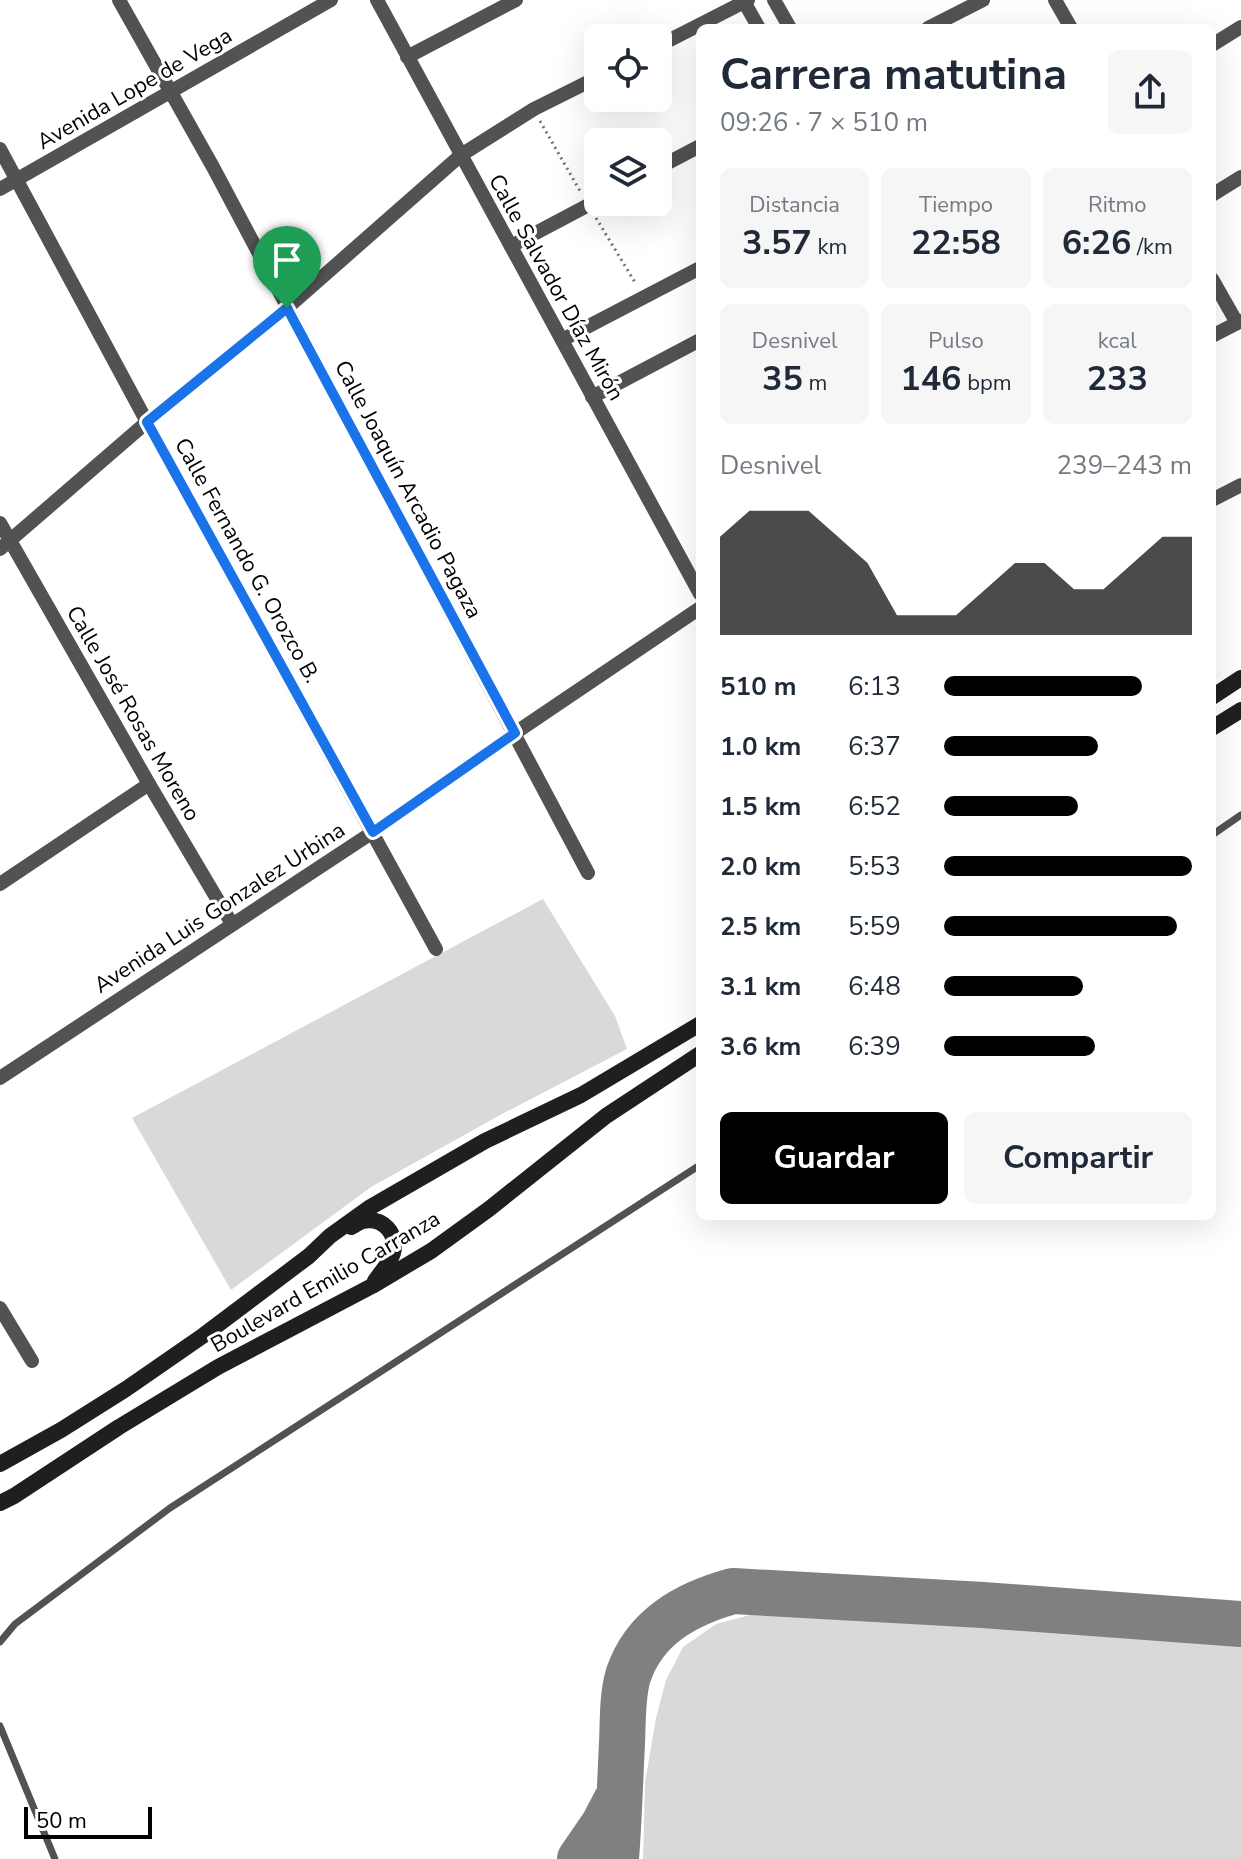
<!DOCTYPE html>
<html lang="es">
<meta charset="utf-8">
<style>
body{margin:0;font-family:"Nunito Sans",sans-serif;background:#f6f6f7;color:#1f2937;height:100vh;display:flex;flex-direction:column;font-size:30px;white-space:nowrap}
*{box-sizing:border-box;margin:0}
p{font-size:26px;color:#747a83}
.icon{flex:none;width:44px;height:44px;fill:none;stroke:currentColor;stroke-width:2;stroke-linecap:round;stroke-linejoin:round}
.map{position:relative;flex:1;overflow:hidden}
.panel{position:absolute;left:696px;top:24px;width:520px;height:1196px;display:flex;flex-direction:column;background:#fff;border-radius:12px;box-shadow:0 8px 32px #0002}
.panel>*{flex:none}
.controls{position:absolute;left:584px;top:24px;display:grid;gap:16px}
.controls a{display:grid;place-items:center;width:88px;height:88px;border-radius:12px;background:#fff;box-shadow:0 8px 32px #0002;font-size:40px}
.scale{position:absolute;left:24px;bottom:20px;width:128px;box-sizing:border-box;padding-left:8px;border:4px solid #000;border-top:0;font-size:22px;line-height:28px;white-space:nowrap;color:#000;-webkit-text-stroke:6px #fff;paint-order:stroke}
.pin{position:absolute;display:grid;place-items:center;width:68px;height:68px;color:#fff;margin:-82px -34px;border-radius:50% 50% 50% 0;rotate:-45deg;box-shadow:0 0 8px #0007}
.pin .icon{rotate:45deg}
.round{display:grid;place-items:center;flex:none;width:84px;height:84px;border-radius:12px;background:#f6f6f7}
.headline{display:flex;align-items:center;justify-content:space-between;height:136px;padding:0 24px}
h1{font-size:44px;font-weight:700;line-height:60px}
.stats{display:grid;grid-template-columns:repeat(3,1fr);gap:12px;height:136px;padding:8px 24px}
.stats div{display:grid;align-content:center;border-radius:12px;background:#f6f6f7;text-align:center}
.stats b{font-size:34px;font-weight:700}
.stats small{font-size:22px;font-weight:400}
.stats p{font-size:22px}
.chart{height:224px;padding:16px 24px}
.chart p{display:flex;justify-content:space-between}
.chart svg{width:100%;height:144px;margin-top:8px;fill:#000;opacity:.7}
.action{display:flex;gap:16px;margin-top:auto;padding:16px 24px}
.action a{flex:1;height:92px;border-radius:12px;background:#000;color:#fff;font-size:32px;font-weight:700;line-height:92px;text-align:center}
.action a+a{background:#f6f6f7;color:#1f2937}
ul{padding:0 24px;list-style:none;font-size:26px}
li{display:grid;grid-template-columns:128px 96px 1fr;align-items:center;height:60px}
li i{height:20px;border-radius:10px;background:#000}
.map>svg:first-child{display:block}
</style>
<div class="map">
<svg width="1241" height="1859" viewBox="0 0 1241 1859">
<rect width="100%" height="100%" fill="#fff"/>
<g fill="#d9d9d9">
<polygon points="543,899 615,1016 627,1049 502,1114 371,1187 231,1290 132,1118"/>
<polygon points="792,1612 867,1612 1241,1639 1241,1859 643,1859 645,1783 656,1718 666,1680 683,1647 716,1624 754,1614"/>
</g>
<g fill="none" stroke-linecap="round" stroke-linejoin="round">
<g stroke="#808080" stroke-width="46">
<polyline points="580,1859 604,1824 616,1801"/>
<path d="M 616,1859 C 619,1820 620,1782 622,1743 C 623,1722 622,1697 628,1676 C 644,1627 686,1604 733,1591 L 983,1605 L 1241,1624"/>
</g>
<g stroke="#747474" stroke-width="3" stroke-dasharray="2 4" stroke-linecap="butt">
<polyline points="540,121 580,191"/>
<polyline points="596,218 636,284"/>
</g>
<g stroke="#525252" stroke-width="7">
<polyline points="1212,835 1241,815"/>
<polyline points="0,1642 15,1624 170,1508 700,1165"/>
<polyline points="0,1726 55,1859"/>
</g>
<g stroke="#525252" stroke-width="14">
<polyline points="119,0 213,167 588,873"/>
<polyline points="377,0 700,594"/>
<polyline points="743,0 759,28"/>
<polyline points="774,0 790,28"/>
<polyline points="1055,0 1071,28"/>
<polyline points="928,28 983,0"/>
<polyline points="1212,45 1241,27"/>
<polyline points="658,46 748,0"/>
<polyline points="407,57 516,0"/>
<polyline points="0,149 147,422 436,949"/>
<polyline points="658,168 700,146"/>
<polyline points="0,189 331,0"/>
<polyline points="1212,195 1241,177"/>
<polyline points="511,246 598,200"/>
<polyline points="1212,279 1237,323"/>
<polyline points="1212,336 1241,321"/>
<polyline points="562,340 700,268"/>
<polyline points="592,397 700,340"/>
<polyline points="1212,500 1241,485"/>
<polyline points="0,523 149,784 232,924"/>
<polyline points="0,549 147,422 287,308 461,155 534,109 598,77"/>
<polyline points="0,884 149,784"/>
<polyline points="0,1078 373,832 515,733 700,608"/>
<polyline points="0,1308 32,1361"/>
</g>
<g stroke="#1f1f1f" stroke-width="16">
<polyline points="1212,697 1241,678"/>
<polyline points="1212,728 1241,710"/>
<path d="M 351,1227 C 355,1225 359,1222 363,1221 C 383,1217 398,1233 393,1253 C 390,1263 381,1272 375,1281"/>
<polyline points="0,1464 61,1430 126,1389 204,1335 309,1256 330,1236 369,1208 485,1141 581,1095 700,1024"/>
<polyline points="0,1503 14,1496 119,1427 218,1367 372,1286 431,1251 489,1209 606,1116 700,1054"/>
</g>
</g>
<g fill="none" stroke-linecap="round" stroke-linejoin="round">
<defs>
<polygon id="route" points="287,308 515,733 373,832 147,422"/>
</defs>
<use href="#route" stroke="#fff" stroke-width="16"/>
<use href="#route" stroke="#1a73e8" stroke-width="10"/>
</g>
<g text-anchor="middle" stroke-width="6" stroke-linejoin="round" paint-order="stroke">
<g font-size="22" fill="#000" stroke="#fff">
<text transform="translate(134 88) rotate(-30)" y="8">Avenida Lope de Vega</text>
<text transform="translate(557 287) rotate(61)" y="8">Calle Salvador Díaz Mirón</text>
<text transform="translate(409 489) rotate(62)" y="8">Calle Joaquín Arcadio Pagaza</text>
<text transform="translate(248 560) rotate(61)" y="8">Calle Fernando G. Orozco B.</text>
<text transform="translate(134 713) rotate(60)" y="8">Calle José Rosas Moreno</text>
<text transform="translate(219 907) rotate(-33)" y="8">Avenida Luis Gonzalez Urbina</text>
<text transform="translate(325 1281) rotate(-30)" y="8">Boulevard Emilio Carranza</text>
</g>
</g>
</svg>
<div class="controls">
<a><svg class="icon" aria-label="locate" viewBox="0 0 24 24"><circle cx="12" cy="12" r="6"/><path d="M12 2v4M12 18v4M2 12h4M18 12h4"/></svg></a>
<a><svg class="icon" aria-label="layers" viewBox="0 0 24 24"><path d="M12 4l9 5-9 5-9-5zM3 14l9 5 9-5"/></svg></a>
</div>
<div class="scale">50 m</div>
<div class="pin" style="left:287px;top:308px;background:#1e9e55"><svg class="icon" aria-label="arrive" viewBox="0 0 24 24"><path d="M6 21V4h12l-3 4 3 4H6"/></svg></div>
<section class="panel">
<div class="headline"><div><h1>Carrera matutina</h1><p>09:26 · 7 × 510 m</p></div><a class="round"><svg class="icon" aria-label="share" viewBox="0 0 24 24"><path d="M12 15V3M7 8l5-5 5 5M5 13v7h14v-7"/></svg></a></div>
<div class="stats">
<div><p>Distancia</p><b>3.57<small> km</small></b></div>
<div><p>Tiempo</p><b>22:58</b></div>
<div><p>Ritmo</p><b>6:26<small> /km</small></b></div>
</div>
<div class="stats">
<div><p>Desnivel</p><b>35<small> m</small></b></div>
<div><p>Pulso</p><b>146<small> bpm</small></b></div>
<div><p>kcal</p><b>233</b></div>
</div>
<div class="chart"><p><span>Desnivel</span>239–243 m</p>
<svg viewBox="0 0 160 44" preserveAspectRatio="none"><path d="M0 44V14L10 6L20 6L30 6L40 14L50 22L60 38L70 38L80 38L90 30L100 22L110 22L120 30L130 30L140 22L150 14L160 14V44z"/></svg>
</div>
<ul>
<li><b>510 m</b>6:13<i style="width:80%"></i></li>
<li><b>1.0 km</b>6:37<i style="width:62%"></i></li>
<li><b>1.5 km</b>6:52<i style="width:54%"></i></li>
<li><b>2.0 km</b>5:53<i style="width:100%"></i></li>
<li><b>2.5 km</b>5:59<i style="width:94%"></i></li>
<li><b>3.1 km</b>6:48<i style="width:56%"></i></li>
<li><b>3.6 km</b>6:39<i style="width:61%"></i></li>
</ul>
<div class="action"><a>Guardar</a><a>Compartir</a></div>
</section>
</div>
